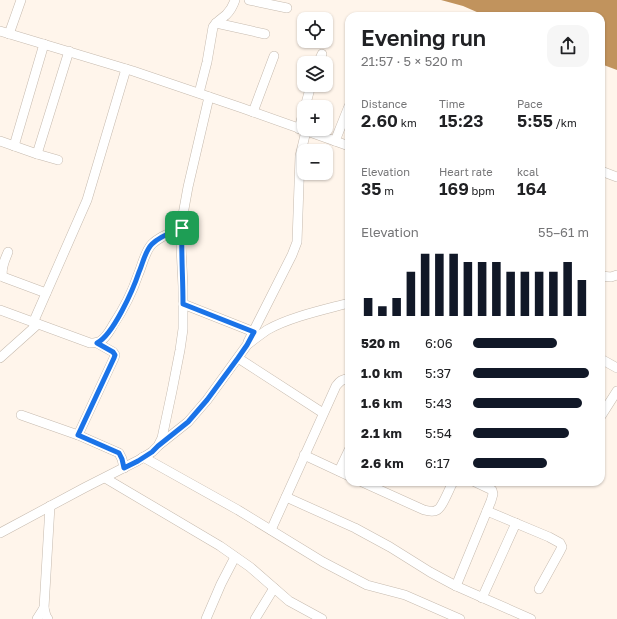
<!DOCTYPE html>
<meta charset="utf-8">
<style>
body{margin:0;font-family:"Golos Text",sans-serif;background:#f6f6f6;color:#202124;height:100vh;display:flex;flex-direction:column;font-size:15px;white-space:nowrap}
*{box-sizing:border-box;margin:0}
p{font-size:13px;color:#757577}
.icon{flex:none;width:22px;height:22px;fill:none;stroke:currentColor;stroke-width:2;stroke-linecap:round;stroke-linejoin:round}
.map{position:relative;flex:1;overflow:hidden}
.sheet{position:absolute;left:345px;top:12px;width:260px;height:474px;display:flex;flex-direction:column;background:#fff;border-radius:12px;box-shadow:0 1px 3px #0004}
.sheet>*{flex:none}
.tools{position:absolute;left:297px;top:12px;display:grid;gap:8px}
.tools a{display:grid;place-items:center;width:36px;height:36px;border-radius:8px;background:#fff;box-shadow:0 1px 3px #0004;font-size:20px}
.pin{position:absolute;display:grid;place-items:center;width:34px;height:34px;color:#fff;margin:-17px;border-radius:8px;box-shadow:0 2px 6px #0006}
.round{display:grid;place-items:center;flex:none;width:42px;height:42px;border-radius:12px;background:#f6f6f6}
.summary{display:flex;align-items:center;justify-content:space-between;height:68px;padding:0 16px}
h1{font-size:22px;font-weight:600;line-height:30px}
.stats{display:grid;grid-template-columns:repeat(3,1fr);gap:6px;height:68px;padding:4px 16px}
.stats div{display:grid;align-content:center}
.stats b{font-size:17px;font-weight:600}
.stats small{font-size:11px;font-weight:400}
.stats p{font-size:11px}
.chart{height:112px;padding:8px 16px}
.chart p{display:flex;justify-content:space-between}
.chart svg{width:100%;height:72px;margin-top:4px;stroke:#111827;stroke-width:6}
ul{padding:0 16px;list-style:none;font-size:13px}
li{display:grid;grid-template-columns:64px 48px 1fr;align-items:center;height:30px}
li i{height:10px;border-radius:5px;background:#111827}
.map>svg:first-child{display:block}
</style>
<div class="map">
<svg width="617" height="619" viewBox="0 0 617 619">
<rect width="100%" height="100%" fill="#fff5eb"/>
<polygon fill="#c1935d" points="441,0 617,0 617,70 601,64 601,16 486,16 463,6"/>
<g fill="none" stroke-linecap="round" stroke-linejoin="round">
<defs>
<g id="minor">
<polyline points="249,0 287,8"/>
<polyline points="216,23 265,34"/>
<polyline points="0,31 133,71 242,108 349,146"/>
<polyline points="9,34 21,0"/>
<polyline points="318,63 322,54"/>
<path d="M 199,93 L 207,62 L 213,27 C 216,22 221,19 226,15 C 230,11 233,6 235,0"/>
<polyline points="305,107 311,85"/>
<polyline points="253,112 274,56"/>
<polyline points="299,129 304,110"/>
<polyline points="0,141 37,154 58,160"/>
<polyline points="335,141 349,106"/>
<polyline points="14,146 44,44"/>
<polyline points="37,154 69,51"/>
<polyline points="601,171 617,177"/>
<path d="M 8,252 C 5,260 0,269 3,277 L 46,293"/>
<polyline points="601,276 611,277 617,275"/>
<polyline points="183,304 254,332"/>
<path d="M 0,310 L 90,343 C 94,343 98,343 102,340 C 107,336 110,330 113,325 C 123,310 132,293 138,275 C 142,266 145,251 152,244 C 160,236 172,232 182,228"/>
<polyline points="33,323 87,200 126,69"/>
<polyline points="248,342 292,255 297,242 300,156 306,131"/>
<polyline points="0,358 38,324"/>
<polyline points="238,358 323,413"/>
<polyline points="601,359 617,368"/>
<polyline points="21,415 78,435 119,453 122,459 124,468"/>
<polyline points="601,416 617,391"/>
<polyline points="78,435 114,358 115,355 113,352 97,343"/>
<path d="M 159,445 L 188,422 L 207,400 L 247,345 C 253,340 260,335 267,330 C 290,317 323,310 349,303"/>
<polyline points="304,455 349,476"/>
<polyline points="143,457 238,510 323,562 367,585 405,595 460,619"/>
<polyline points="339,471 349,450"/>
<polyline points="105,478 220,546 250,567 289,601 322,619"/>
<path d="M 362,482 L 424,510 C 428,511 434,512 437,510 C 442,508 450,487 453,482"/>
<polyline points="286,497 355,528 390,547 430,572 456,586 531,619"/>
<polyline points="487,511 549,537 560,543 562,547 560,551 539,589"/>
<path d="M 271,530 L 336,386 C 340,381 342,379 349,379"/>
<polyline points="0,533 84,488 137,461 152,452 158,446 162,438 172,391 180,350 183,329 183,286 181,247 182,220 188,187 209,97"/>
<polyline points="456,586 491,501 493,494 492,490 475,482"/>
<polyline points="482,598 516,523"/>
<polyline points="37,619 44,608"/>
<polyline points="48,619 46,616 44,608 50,506"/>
<polyline points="206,619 221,584 235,557"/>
<polyline points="255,619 274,588"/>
</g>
</defs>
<use href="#minor" stroke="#c6baae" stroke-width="10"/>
<use href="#minor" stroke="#fff" stroke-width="9"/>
</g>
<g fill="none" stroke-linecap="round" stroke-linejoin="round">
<defs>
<path id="route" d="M 182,228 C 181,253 183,278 183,304 L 254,332 L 247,345 L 238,358 L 207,400 L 188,422 L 158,446 L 152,452 L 138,461 L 124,468 L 122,459 L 119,453 L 78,435 L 114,358 L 115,355 L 113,352 L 97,343 C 113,335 133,290 139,272 C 143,263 145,251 152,244 C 160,236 172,232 182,228 Z"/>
</defs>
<use href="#route" stroke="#fff" stroke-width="8"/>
<use href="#route" stroke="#1a73e8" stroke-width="5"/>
</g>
</svg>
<div class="tools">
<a><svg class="icon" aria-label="locate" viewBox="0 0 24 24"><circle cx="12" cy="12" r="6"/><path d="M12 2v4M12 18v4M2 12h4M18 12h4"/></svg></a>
<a><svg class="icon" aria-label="layers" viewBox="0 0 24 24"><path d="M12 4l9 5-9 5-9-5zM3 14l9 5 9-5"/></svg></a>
<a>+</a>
<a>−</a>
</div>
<div class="pin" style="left:182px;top:228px;background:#1e9e55"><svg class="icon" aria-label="arrive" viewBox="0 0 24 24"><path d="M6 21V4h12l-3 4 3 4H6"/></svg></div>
<section class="sheet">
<div class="summary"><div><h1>Evening run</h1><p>21:57 · 5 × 520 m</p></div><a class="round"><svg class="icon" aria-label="share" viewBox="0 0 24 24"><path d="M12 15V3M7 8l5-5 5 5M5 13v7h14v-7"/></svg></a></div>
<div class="stats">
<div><p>Distance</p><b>2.60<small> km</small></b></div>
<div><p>Time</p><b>15:23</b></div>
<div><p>Pace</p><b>5:55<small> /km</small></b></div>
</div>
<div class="stats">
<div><p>Elevation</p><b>35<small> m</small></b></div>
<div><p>Heart rate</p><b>169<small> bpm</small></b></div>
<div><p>kcal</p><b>164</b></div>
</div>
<div class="chart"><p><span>Elevation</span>55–61 m</p>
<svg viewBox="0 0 160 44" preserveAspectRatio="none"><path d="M5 44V33M15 44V38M25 44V33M35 44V17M45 44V6M55 44V6M65 44V6M75 44V11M85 44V11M95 44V11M105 44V17M115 44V17M125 44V17M135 44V17M145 44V11M155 44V22"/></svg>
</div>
<ul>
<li><b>520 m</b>6:06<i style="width:72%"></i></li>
<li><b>1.0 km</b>5:37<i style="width:100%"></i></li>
<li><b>1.6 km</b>5:43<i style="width:94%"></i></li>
<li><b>2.1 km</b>5:54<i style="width:83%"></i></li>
<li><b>2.6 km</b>6:17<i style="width:64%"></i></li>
</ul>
</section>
</div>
